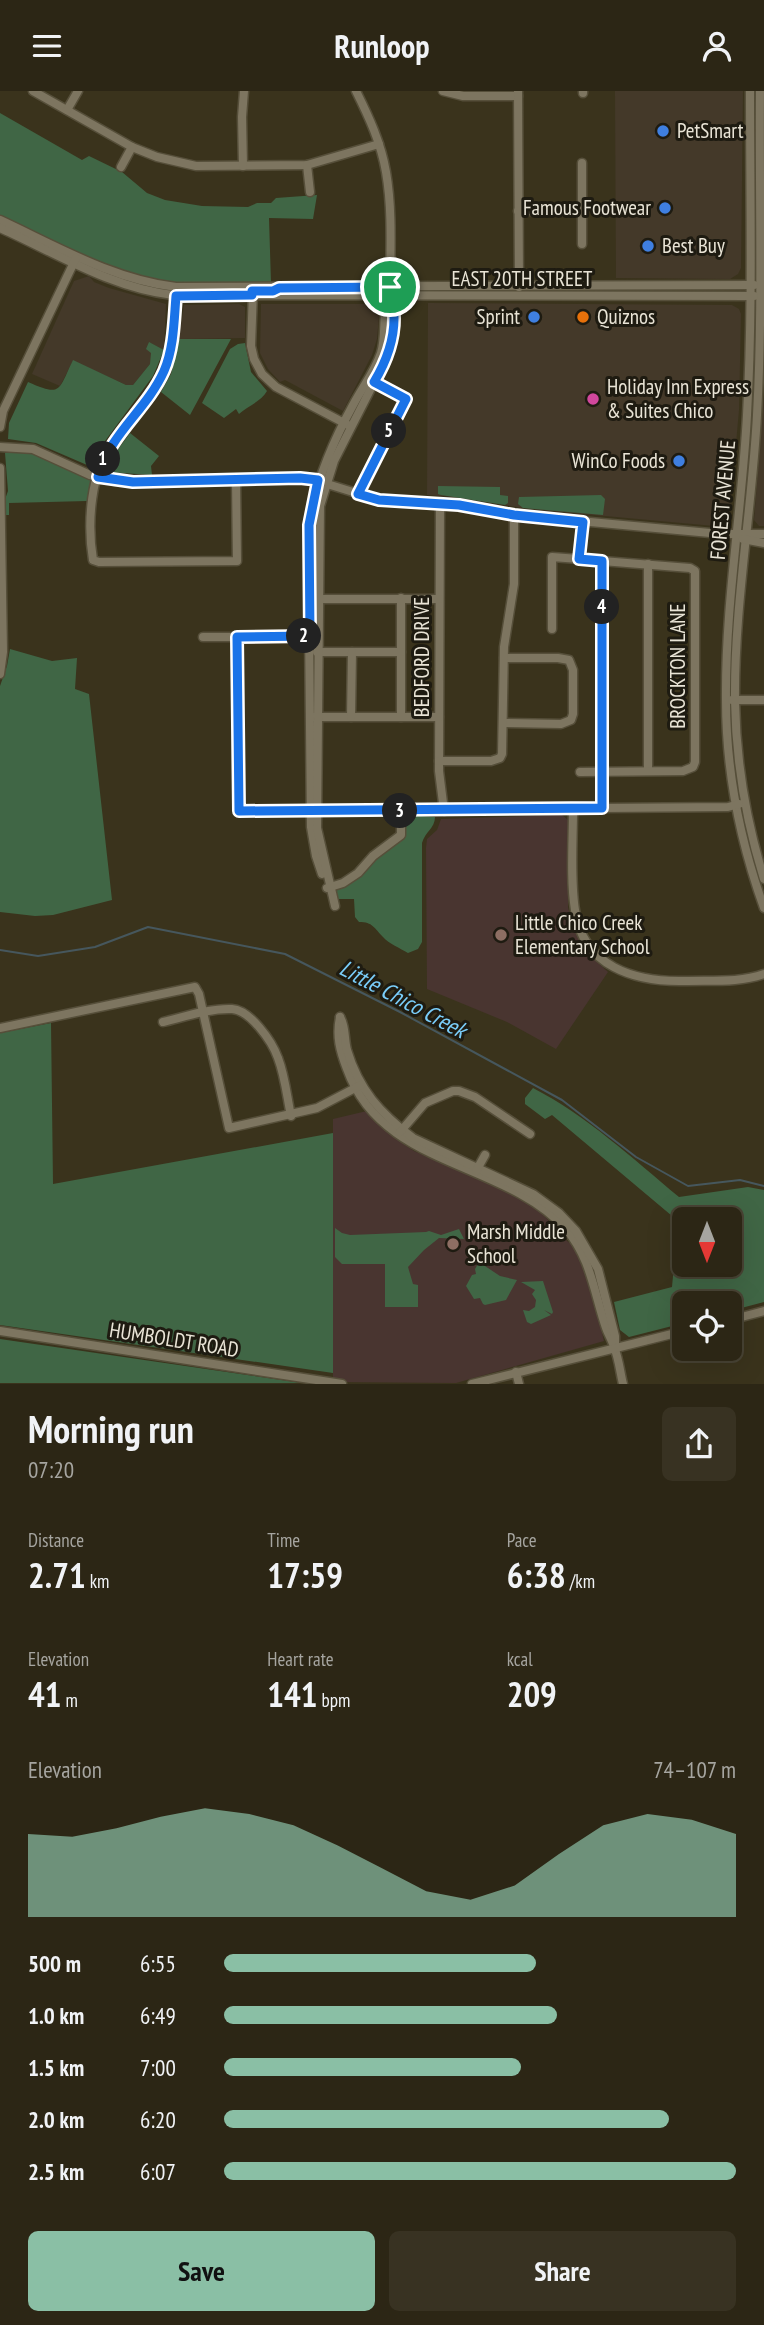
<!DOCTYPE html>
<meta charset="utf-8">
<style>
body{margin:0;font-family:"PT Sans Narrow",sans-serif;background:#383222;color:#f1f3f6;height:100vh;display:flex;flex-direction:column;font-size:26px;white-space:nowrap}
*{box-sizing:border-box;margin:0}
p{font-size:23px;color:#a6a5a0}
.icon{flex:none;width:38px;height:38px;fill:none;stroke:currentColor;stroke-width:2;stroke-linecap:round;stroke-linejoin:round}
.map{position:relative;height:1293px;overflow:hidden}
.side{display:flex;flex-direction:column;background:#2c2615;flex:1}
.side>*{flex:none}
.needle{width:46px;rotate:180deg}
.controls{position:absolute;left:672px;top:1116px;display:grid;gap:14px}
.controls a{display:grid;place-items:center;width:70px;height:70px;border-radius:10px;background:#2c2615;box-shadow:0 7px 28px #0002,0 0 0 2px #484334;font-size:35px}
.pin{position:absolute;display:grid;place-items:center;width:60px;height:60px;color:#fff;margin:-30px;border:4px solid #fff;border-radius:50%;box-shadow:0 2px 7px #0007}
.km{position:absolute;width:35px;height:35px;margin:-18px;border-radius:50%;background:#222;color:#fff;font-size:19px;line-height:35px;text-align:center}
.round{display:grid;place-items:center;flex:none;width:74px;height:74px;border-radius:10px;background:#383222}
.overview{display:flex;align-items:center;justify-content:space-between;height:119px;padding:0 28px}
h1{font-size:38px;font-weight:700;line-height:52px}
.figures{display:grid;grid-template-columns:repeat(3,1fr);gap:10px;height:119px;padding:7px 28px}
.figures div{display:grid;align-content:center}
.figures b{font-size:35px;font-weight:700}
.figures small{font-size:19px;font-weight:400}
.figures p{font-size:19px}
.chart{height:196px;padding:14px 28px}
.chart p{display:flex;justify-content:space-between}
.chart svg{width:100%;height:126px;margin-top:7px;fill:#8abfa5;opacity:.7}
.action{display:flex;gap:14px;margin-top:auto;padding:14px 28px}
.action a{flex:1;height:80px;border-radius:10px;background:#8abfa5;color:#111;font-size:28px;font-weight:700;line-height:80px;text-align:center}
.action a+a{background:#383222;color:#f1f3f6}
ul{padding:0 28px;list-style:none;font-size:23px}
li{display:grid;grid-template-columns:112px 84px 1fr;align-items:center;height:52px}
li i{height:18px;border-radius:9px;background:#8abfa5}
header{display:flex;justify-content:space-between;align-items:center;height:91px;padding:0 28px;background:#2c2615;font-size:32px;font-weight:700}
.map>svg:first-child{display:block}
</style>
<header><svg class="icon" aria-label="menu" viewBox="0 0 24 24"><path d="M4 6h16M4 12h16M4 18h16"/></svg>Runloop<svg class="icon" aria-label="person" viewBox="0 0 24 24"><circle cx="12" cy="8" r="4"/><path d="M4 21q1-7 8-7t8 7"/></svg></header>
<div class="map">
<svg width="764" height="1293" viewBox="0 0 764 1293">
<rect width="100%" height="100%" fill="#3a331c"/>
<g fill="#443929">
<polygon points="615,0 743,0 741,177 738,183 730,188 616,187"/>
<polygon points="89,185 94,191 109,197 166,213 164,259 150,252 152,269 150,273 133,294 126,294 73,270 60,295 32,283 74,190"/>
<polygon points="428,212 732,214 739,218 741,223 739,319 729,432 725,436 529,418 457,406 427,404"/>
<polygon points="239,213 245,216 245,247 179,248 184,214"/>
<polygon points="261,213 369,213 380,215 377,248 372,264 343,320 285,289 280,291 268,278 260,262"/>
<polygon points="764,305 764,435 759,435 754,429"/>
</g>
<g fill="#493530">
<polygon points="562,724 568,729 568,816 573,836 593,867 608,881 556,958 507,931 427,898 426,757 427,748 437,739 441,728"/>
<polygon points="371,1019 398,1044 402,1052 414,1060 444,1073 475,1082 529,1112 539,1119 567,1150 578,1157 591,1194 604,1250 456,1292 333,1291 333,1028"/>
</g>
<g fill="#406645" fill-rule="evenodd">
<path d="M 0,22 L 82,69 L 89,65 L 122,81 L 147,102 L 165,109 L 202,115 L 248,116 L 257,112 L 271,112 L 276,107 L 317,104 L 313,128 L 269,127 L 271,192 C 235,193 197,197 162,191 C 111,182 48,148 0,127 Z"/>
<polygon points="179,248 231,248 190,324 161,301 171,283"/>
<path d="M 149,251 L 164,259 L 153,285 L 105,350 L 99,360 L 94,377 L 36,352 L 8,348 L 9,332 L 28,291 C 62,306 58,300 73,269 L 126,294 L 133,294 L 150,273 L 151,262 L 146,258 Z"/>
<path d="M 245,252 L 251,281 L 267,300 C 261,311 247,315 239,323 L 236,318 L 224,327 L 202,312 L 230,258 L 238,253 Z"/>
<polygon points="130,342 159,365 151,375 152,384 107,381 116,361"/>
<polygon points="11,360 33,362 90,389 92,392 87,410 9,412 9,424 5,424 4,411 8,400 5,362"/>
<polygon points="438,395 500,396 500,404 508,405 508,412 505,414 441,404 438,403"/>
<polygon points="601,404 605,408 603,424 523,417 518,413 519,406"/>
<polygon points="10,558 52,570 77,567 75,598 89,603 112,809 53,824 35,825 0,821 0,595 7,575"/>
<path d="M 407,724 L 435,726 C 435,737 425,741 422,752 L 422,851 L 418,858 L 408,862 C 400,857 389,853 383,846 C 374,837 373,831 359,831 L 355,826 L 354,808 L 337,808 L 335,798 L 404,745 L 404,726 Z"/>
<polygon points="51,932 53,1093 333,1042 333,1282 0,1234 0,942"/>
<path d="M 533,997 C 587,1025 632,1067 679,1106 L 748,1096 L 764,1099 L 764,1211 L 730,1220 L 730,1213 L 684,1213 L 684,1232 L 629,1246 L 620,1239 L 614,1211 L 672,1196 L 678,1130 L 552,1024 L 545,1028 L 525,1013 L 525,1007 ZM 684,1129 L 730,1129 L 730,1174 L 684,1174 Z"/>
<polygon points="335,1137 342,1142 350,1144 426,1141 429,1140 441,1144 459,1138 464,1148 439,1147 424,1159 408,1176 413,1193 418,1194 418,1216 385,1216 385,1173 342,1173 335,1166"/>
<polygon points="479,1171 500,1185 517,1189 506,1209 485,1214 483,1213 480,1207 474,1208 466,1195 472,1184 476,1183 475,1178"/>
<polygon points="543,1190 553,1221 552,1223 544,1219 551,1224 531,1233 527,1231 523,1219 529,1220 535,1216 536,1209 532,1203 535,1199 521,1191"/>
<polygon points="0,1248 302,1292 0,1292"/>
</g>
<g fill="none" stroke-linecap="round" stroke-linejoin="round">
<polyline stroke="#46575d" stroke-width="2" points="0,859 38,865 95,856 148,836 285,863 400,921 562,1009 636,1066 688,1095 740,1089 764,1095"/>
<defs>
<g id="minor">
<polyline points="33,0 132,56 157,66 196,75 307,74 379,53"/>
<polyline points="443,0 463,5 518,5"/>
<polyline points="518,0 519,196"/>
<polyline points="583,0 583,2"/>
<path d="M 750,0 C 750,108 753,216 747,324 C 742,419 725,514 726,609 C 726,680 740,750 764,817"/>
<path d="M 760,0 C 759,108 763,216 757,324 C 752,419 734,515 735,610 C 736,671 746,730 764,788"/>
<polyline points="67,19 78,0"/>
<polyline points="307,74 310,101"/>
<polyline points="243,75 242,26 244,0"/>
<polyline points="121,76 132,56"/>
<polyline points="518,120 582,120"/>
<path d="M 0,129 C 56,155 114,189 176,196 L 754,194"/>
<path d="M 0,137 C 56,162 111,197 173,204 L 754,205"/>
<polyline points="582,153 582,72"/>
<path d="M 176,199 C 174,225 175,255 164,279 C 153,305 130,327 114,349 C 90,381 87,432 93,469 L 99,471 L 237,470 L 236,389"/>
<polyline points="253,200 251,255 254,268 262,283 276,296 348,334"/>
<polyline points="0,336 3,320 76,167"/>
<polyline points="0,356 33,358 90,384 115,390 311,388 379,409 459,414 514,424 721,443 764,443"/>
<polyline points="0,377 3,561 0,583"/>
<polyline points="358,403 406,308 370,289"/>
<polyline points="440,413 439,680 444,720"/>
<polyline points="583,431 579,468 602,470 602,717"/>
<polyline points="743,448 764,452"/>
<polyline points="401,507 401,626"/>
<polyline points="312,508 439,508"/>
<polyline points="552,538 552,466 579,468"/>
<polyline points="318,545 237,546 239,720 728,716 739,713"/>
<polyline points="203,546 237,546"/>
<polyline points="317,561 401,561"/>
<polyline points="732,609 764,609"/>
<polyline points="313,626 439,626"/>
<polyline points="351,626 352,561"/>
<polyline points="503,632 561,633 571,629 573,623 573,579 569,569 558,567 504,567"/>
<polyline points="439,670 491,670 500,667 502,663 504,556 514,493 514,424"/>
<polyline points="648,679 648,473"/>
<polyline points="580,681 683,680 693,676 695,671 695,480 690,477 602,470"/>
<path d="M 573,718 C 573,750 570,788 575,819 C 583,876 635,891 684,890 C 711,889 739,892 764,883"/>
<path d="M 322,783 L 316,765 L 311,736 L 308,434 C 316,391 332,352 353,314 C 362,297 375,280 381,262 C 387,243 381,221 390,204"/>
<polyline points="327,797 343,792 358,782 373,765 401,744 401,720"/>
<path d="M 335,815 L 317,737 L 320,415 L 334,370 L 388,264 C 392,246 398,221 390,204 C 390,164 393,121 386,81 C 381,52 369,26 356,0"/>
<path d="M 340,926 C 336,945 340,960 347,978 C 382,1077 504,1069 566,1138 C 591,1167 594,1202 606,1237 C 608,1243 612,1249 614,1256 C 619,1268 620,1281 623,1293"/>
<path d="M 340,926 C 346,936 344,948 347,959 C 359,999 380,1022 413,1047 L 533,1103 L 559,1122 L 576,1140 L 598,1178 L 615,1245 L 615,1255"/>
<path d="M 163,931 C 184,926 210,917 232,918 C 250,919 272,950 278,967 C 285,985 287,1006 291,1025"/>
<polyline points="0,937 195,896 199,903 229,1037 317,1017 361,994"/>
<polyline points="400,1041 425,1012 453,1000 459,1000 475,1006 530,1043"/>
<polyline points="476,1080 485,1064"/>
<polyline points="730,1229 764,1220"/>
<polyline points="0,1240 342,1293"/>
<polyline points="516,1281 519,1293"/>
<polyline points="472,1293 684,1240"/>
</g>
</defs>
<use href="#minor" stroke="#564f3a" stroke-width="11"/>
<use href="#minor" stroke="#7d7560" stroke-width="8"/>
</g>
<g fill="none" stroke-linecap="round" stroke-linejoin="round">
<defs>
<path id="route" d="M 390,196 C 390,202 392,207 393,213 C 397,240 388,268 374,291 L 406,308 L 358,403 L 379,409 L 459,414 L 514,424 L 583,431 L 579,468 L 602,470 L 602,717 L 239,720 L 237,546 L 310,545 L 309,434 L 318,389 L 300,387 L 133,391 L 98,386 C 110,342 146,320 164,280 C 174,257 174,229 176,205 L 252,204 L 252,200 L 273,200 L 279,197 Z"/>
</defs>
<use href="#route" stroke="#fff" stroke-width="14"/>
<use href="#route" stroke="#1a73e8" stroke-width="9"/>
</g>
<g fill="#3f7fe0" stroke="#1e1b11" stroke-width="2.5">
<circle cx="663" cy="40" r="7"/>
<circle cx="665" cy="117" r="7"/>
<circle cx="648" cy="155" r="7"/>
<circle cx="534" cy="226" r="7"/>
<circle cx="679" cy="370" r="7"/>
</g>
<circle fill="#e8710a" stroke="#1e1b11" stroke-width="2.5" cx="583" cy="226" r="7"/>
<circle fill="#d1479c" stroke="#1e1b11" stroke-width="2.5" cx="593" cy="308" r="7"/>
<g fill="#8d6e63" stroke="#1e1b11" stroke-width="2.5">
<circle cx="501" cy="844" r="7"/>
<circle cx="453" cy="1153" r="7"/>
</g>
<g text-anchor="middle" stroke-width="6" stroke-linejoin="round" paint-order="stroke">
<g font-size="21" fill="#e9e4d6" stroke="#1e1b11" text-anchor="start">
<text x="677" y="47">PetSmart</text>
<text x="651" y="124" text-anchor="end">Famous Footwear</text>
<text x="662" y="162">Best Buy</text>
<text x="520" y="233" text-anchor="end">Sprint</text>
<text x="597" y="233">Quiznos</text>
<text x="607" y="303">Holiday Inn Express<tspan x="607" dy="24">&amp; Suites Chico</tspan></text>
<text x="665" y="377" text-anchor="end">WinCo Foods</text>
<text x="515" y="839">Little Chico Creek<tspan x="515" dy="24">Elementary School</tspan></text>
<text x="467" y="1148">Marsh Middle<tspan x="467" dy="24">School</tspan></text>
</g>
<g font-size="21" fill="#e9e4d6" stroke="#1e1b11">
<text x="522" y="195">EAST 20TH STREET</text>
<text transform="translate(723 409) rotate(-85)" y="7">FOREST AVENUE</text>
<text transform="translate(422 566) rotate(-90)" y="7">BEDFORD DRIVE</text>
<text transform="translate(678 575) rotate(-90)" y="7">BROCKTON LANE</text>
<text transform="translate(174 1249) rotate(9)" y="7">HUMBOLDT ROAD</text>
</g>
<g font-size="23" font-style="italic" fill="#7acdf9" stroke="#1e1b11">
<text transform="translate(403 908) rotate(28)" y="8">Little Chico Creek</text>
</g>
</g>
</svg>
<div class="controls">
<a><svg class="needle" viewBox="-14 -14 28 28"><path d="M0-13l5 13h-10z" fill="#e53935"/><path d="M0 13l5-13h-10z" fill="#a6a5a0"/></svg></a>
<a><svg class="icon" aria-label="locate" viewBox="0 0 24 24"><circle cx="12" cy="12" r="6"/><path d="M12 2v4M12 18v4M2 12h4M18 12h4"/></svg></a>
</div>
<div class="pin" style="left:390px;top:196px;background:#1e9e55"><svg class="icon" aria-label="arrive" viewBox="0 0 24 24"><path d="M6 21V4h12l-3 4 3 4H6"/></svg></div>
<b class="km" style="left:103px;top:368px">1</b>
<b class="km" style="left:304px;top:545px">2</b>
<b class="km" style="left:400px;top:720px">3</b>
<b class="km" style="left:602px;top:516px">4</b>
<b class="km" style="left:389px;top:340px">5</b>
</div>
<section class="side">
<div class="overview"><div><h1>Morning run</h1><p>07:20</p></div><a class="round"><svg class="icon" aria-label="share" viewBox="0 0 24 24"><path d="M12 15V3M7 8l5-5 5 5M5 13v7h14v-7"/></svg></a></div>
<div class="figures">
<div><p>Distance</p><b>2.71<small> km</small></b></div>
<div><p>Time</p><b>17:59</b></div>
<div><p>Pace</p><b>6:38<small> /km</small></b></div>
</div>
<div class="figures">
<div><p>Elevation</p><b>41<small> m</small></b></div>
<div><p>Heart rate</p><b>141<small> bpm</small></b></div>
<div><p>kcal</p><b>209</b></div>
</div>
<div class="chart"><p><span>Elevation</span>74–107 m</p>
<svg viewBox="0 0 160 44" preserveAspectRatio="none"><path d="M0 44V15L10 16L20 13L30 9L40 6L50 8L60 12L70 19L80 27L90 35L100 38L110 33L120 22L130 12L140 8L150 10L160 15V44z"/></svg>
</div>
<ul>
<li><b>500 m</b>6:55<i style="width:61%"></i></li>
<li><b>1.0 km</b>6:49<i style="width:65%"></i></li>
<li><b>1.5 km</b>7:00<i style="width:58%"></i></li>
<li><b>2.0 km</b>6:20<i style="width:87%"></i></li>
<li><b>2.5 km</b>6:07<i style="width:100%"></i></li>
</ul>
<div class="action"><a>Save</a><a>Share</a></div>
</section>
